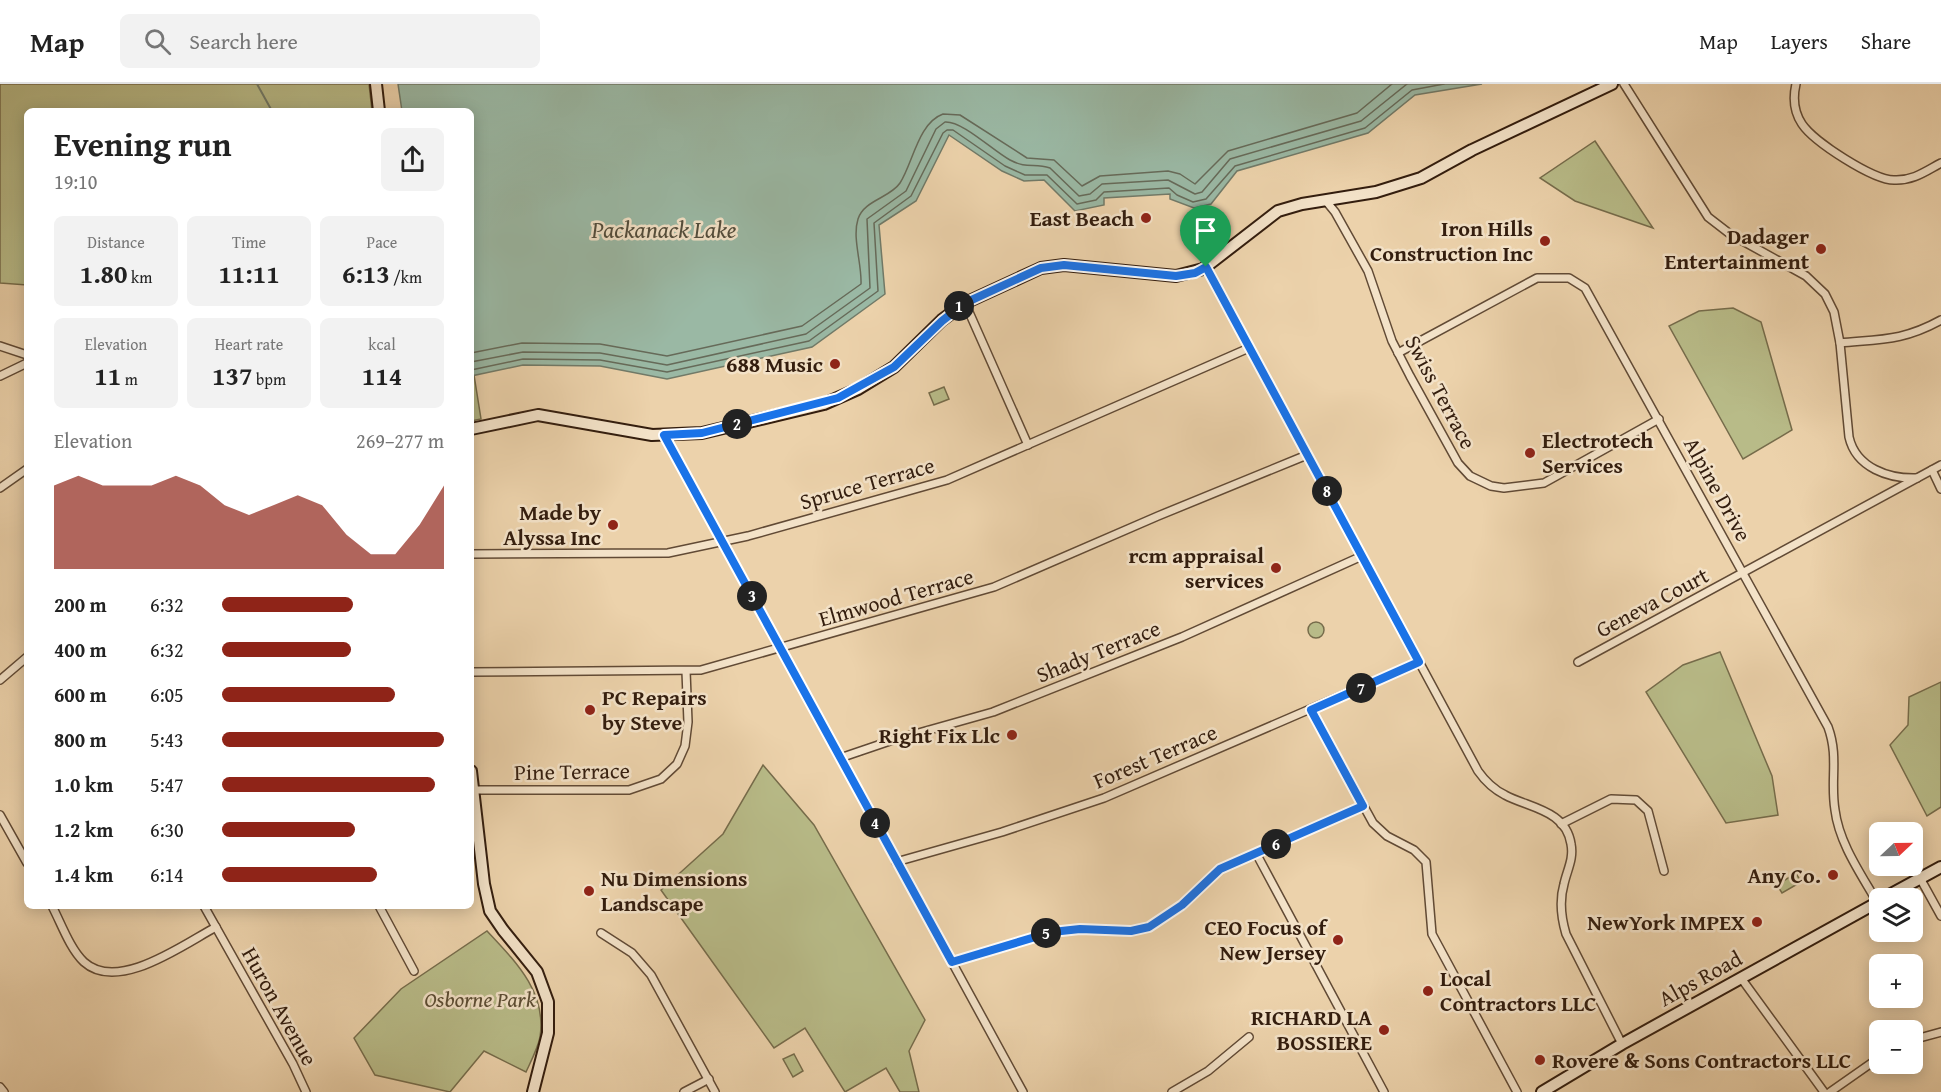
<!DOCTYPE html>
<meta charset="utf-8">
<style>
body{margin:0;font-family:"Gentium Book Plus",serif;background:#f2f2f2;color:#222;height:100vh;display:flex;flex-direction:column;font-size:22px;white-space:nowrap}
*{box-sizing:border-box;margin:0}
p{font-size:20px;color:#767676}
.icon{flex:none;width:33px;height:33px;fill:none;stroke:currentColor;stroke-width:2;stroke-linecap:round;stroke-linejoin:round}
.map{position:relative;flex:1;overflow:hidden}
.sheet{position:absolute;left:24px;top:24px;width:450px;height:801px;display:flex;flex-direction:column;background:#fff;border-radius:9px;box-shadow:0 3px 15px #0003}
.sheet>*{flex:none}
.needle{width:39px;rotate:68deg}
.fabs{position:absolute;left:1869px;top:738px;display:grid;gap:12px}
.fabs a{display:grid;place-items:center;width:54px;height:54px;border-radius:9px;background:#fff;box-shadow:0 3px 15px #0003;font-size:30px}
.pin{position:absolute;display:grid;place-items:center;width:51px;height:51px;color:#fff;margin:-62px -26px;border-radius:50% 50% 50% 0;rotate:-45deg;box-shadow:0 0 6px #0007}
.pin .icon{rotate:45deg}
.km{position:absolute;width:30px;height:30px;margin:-15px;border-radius:50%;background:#222;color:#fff;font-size:16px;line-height:30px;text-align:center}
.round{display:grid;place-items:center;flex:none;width:63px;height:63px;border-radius:9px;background:#f2f2f2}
.headline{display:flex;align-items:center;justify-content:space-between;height:102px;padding:0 30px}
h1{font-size:33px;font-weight:800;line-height:45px}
.figures{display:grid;grid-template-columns:repeat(3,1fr);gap:9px;height:102px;padding:6px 30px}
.figures div{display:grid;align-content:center;border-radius:9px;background:#f2f2f2;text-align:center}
.figures b{font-size:26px;font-weight:800}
.figures small{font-size:16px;font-weight:400}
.figures p{font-size:16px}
.chart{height:168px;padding:12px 30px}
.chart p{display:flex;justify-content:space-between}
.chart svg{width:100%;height:108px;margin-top:6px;fill:#8f2418;opacity:.7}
ul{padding:0 30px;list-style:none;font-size:20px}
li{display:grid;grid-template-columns:96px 72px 1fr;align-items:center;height:45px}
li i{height:15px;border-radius:8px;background:#8f2418}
header{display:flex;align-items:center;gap:36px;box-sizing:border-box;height:84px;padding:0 30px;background:#fff;border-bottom:2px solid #e0e0e0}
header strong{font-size:28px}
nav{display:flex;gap:33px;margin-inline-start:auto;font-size:21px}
.search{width:420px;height:54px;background:#f2f2f2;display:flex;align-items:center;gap:15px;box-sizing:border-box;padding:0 21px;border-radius:9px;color:#767676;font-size:22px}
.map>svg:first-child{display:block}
</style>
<header>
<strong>Map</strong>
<div class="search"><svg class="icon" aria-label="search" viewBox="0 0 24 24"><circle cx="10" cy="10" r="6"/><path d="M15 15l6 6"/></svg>Search here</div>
<nav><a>Map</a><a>Layers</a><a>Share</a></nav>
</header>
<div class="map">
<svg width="1941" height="1008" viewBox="0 0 1941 1008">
<rect width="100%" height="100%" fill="#ecd2ab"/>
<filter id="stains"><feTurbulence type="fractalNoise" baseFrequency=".00333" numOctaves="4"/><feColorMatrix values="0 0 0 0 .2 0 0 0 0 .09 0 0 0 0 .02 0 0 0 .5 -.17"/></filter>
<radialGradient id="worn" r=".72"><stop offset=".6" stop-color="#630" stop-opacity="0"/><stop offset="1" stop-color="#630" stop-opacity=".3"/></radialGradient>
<g fill="#b8bb88" stroke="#766c4b" stroke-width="1.5">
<polygon points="0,0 369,0 372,27 27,27 27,201 0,199"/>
<polygon points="1595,57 1653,144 1575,117 1540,94"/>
<polygon points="1207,125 1212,140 1193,146 1188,131"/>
<polygon points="1733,224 1761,238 1792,346 1743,375 1669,242 1699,227"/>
<polygon points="474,291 481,335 471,337 471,292"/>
<polygon points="944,303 949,315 934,321 929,309"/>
<circle cx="1316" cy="546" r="8"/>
<polygon points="1720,568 1772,692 1778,731 1726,739 1646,608 1683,581"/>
<polygon points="1941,598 1941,723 1927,732 1890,661 1908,641 1909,613"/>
<polygon points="763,681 814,741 925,936 909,967 919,1008 900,1008 886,984 845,1008 805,944 774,964 661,806 723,750"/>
<polygon points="1796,789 1801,798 1782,809 1777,801"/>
<path d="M 487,847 C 515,877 547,908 540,953 C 538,964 531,977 526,988 L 484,967 L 450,1008 L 375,991 L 354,954 L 401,905 Z"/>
<polygon points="794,970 803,987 793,993 783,975"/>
</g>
<polygon fill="#9ab8a4" stroke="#717a68" stroke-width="1.5" points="398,0 1482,0 1415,11 1368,49 1237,87 1211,120 1194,124 1170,115 1170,110 1104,114 1104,121 1075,127 1044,96 1024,97 1002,87 949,51 916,117 879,141 885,210 812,263 667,295 600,282 523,281 471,292 471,27 402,27"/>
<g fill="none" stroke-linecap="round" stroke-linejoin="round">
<g stroke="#666a59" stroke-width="1.5">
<path d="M 471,269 L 522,259 L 600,260 L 667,272 L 802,242 L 861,200 C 862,180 852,154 858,135 C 864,116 890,114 900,99 C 913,79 918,39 943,30 L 960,31 L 1027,74 L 1054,76 L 1082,102 L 1100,92 L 1168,87 L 1180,90 L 1195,100 L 1228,67 L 1357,29 L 1392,0"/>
<path d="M 471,278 L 523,268 L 600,269 L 667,281 L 806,250 L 870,204 L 867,135 L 906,107 L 936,45 L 945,38 C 963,37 993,67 1010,76 C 1027,85 1034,79 1050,84 L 1079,112 L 1090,110 L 1102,100 L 1168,96 L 1195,110 L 1202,108 L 1230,75 L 1361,37 L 1407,0"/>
<polyline points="471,286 523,275 600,276 667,288 809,257 878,207 874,139 911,112 943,49 947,46 953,46 1005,82 1025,91 1047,91 1077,120 1096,116 1104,108 1169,104 1177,111 1193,118 1206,115 1235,82 1365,44 1412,6 1444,0"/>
</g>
<polyline stroke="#717a68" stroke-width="2" points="257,0 272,27"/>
<defs>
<g id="street">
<path d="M 1624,0 L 1708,133 L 1730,150 L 1806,192 L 1825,210 L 1834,228 L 1840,259 L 1849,353 C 1856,384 1889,395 1917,394"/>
<path d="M 1796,0 C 1793,13 1794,28 1802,40 C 1814,58 1873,96 1894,96 C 1913,97 1926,87 1941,79"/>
<polyline points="1326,117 1335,128 1368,187 1392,257 1410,292 1458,379 1470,392 1491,402 1504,404 1544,399 1659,335"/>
<path d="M 1206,183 L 1478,687 C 1485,697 1493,705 1505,711 C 1529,724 1566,726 1571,760 C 1574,775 1567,786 1564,800 C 1559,817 1561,833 1566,850 L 1622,960"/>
<polyline points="965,219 1028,361"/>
<path d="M 1840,259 C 1881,255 1903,257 1941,236"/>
<polyline points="0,262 27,271"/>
<path d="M 1398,269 L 1537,194 L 1569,194 L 1585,204 L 1828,643 C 1839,673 1830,696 1835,726 C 1839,759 1861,790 1877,818"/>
<polyline points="0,292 27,279"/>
<polyline points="664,351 1023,1008"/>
<polyline points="1932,386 1941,405"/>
<polyline points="0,404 27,385"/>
<polyline points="471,470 668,469 748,452 947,396 1249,264"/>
<polyline points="1578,578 1941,381"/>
<polyline points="471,588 701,586 994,503 1158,432 1307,371"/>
<polyline points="0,596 27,573"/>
<polyline points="1311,626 1373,739 1387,752 1414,766 1426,778 1432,850 1517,1008"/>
<polyline points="840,674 890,657 993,628 1182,553 1362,472"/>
<polyline points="473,706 629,706 661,695 677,680 685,662 688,638 686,587"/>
<polyline points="0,731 27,779"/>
<polyline points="1561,740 1611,715 1636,716 1648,727 1664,787"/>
<polyline points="1256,769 1384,1008"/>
<polyline points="896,778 1002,748 1104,714 1419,578"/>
<polyline points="1920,794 1941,832"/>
<path d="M 52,822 C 61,839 70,865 84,878 C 118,909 184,860 216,843"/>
<polyline points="204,822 293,980 306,1008"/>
<polyline points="379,822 414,887"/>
<polyline points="601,849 632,869 651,891 715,1008"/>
<polyline points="952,878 1052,848 1080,845 1131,847 1149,843 1183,821 1220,785 1363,722"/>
<polyline points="1741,894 1824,1008"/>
<polyline points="1912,956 1941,948"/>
<polyline points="0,1003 4,1008"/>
<polyline points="684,1008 709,995"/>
<polyline points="1172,1008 1208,987 1249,953"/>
<polyline points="1830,1008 1880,973"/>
</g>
<g id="secondary">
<polyline points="376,0 379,27"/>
<polyline points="471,345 538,331 652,351 702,349 824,320 858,305 894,283 942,236 965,219 1041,184 1064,181 1176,192 1203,185 1278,127 1302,120 1376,108 1421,94 1472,66 1612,0"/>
<polyline points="471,687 484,800 490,827 503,846 537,888 548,918 548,949 533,1008"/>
<polyline points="1884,814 1941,783"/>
<polyline points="1542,1008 1622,960 1880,817"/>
</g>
</defs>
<use href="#street" stroke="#614a35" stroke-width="10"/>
<use href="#secondary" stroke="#331d0e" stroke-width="14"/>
<use href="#street" stroke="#f3e2c8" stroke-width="7"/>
<use href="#secondary" stroke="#f3e2c8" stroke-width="10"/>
</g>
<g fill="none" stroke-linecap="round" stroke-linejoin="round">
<defs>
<polygon id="route" points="1064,181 1176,192 1195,189 1206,183 1419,578 1311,626 1363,722 1220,785 1182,821 1149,843 1131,847 1080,845 1052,848 952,878 664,351 702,349 838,314 894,283 942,237 965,219 1041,184"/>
</defs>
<use href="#route" stroke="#fff" stroke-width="12"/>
<use href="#route" stroke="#1a73e8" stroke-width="8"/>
</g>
<g fill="#8f2418" stroke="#f3e2c8" stroke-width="2">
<circle cx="1146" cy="134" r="6"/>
<circle cx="1545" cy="157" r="6"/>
<circle cx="1821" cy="165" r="6"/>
<circle cx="835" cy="280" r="6"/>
<circle cx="1530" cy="369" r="6"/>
<circle cx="613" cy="441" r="6"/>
<circle cx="1276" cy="484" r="6"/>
<circle cx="590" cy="626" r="6"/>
<circle cx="1012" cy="651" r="6"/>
<circle cx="1833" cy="791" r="6"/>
<circle cx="589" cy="807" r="6"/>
<circle cx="1757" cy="838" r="6"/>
<circle cx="1338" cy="856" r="6"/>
<circle cx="1428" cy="907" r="6"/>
<circle cx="1384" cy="946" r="6"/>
<circle cx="1540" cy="976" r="6"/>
</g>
<g text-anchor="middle" stroke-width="5" stroke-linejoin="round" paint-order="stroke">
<g font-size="22" font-weight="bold" fill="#331d0e" stroke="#f3e2c8" text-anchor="end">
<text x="1134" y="142">East Beach</text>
<text x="1533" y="152">Iron Hills<tspan x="1533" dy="25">Construction Inc</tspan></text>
<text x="1809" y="160">Dadager<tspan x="1809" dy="25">Entertainment</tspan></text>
<text x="823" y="288">688 Music</text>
<text x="1542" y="364" text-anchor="start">Electrotech<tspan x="1542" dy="25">Services</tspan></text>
<text x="601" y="436">Made by<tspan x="601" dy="25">Alyssa Inc</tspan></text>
<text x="1264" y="479">rcm appraisal<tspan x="1264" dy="25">services</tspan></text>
<text x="602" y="621" text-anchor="start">PC Repairs<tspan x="602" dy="25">by Steve</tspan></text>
<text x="1000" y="659">Right Fix Llc</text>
<text x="1821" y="799">Any Co.</text>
<text x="601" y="802" text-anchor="start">Nu Dimensions<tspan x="601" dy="25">Landscape</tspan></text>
<text x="1745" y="846">NewYork IMPEX</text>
<text x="1326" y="851">CEO Focus of<tspan x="1326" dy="25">New Jersey</tspan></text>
<text x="1440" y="902" text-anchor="start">Local<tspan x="1440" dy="25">Contractors LLC</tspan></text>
<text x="1372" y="941">RICHARD LA<tspan x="1372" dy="25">BOSSIERE</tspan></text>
<text x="1552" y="984" text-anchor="start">Rovere &amp; Sons Contractors LLC</text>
</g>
<g font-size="22" fill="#331d0e" stroke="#f3e2c8">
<text transform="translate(1441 308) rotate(62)" y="8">Swiss Terrace</text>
<text transform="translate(867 399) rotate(-16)" y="8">Spruce Terrace</text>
<text transform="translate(1718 405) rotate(61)" y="8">Alpine Drive</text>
<text transform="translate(896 513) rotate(-16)" y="8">Elmwood Terrace</text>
<text transform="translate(1652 518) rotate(-28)" y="8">Geneva Court</text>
<text transform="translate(1098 567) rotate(-22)" y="8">Shady Terrace</text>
<text transform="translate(1155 672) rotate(-23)" y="8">Forest Terrace</text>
<text transform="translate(572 687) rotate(-1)" y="8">Pine Terrace</text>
<text transform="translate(1700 894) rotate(-29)" y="8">Alps Road</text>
<text transform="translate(280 922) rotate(61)" y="8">Huron Avenue</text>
</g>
<g font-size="22" font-style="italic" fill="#5b4c33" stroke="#f3e2c8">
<text x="480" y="923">Osborne Park</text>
</g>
<g font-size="24" font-style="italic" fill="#524c3b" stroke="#f3e2c8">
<text x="664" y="154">Packanack Lake</text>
</g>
</g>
<rect width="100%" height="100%" filter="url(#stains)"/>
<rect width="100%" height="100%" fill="url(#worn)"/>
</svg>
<div class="fabs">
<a><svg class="needle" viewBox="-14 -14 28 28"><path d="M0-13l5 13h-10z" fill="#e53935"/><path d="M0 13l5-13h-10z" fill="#767676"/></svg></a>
<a><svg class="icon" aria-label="layers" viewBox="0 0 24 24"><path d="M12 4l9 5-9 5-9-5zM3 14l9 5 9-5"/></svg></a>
<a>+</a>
<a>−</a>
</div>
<div class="pin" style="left:1206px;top:183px;background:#1e9e55"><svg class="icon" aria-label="arrive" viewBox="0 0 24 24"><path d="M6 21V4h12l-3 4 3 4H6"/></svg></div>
<b class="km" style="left:959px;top:222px">1</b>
<b class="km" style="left:737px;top:340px">2</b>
<b class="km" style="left:752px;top:512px">3</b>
<b class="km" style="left:875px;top:739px">4</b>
<b class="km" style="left:1046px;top:849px">5</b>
<b class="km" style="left:1276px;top:760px">6</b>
<b class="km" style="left:1361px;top:604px">7</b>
<b class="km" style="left:1327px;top:407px">8</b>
<section class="sheet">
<div class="headline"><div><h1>Evening run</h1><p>19:10</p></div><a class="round"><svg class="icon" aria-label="share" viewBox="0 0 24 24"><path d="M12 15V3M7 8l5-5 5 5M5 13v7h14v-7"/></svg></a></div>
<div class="figures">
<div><p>Distance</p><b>1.80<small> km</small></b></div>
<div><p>Time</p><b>11:11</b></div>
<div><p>Pace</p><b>6:13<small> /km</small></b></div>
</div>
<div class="figures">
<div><p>Elevation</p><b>11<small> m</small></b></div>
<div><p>Heart rate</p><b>137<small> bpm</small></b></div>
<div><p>kcal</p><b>114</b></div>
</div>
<div class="chart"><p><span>Elevation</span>269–277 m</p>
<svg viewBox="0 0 160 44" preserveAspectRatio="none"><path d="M0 44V10L10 6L20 10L30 10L40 10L50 6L60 10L70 18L80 22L90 18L100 14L110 18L120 30L130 38L140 38L150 26L160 10V44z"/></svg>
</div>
<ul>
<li><b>200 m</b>6:32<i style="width:59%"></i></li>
<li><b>400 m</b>6:32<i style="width:58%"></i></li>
<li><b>600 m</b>6:05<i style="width:78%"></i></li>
<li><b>800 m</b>5:43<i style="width:100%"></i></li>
<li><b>1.0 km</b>5:47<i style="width:96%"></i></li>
<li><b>1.2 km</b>6:30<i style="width:60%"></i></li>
<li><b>1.4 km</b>6:14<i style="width:70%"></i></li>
</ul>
</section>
</div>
